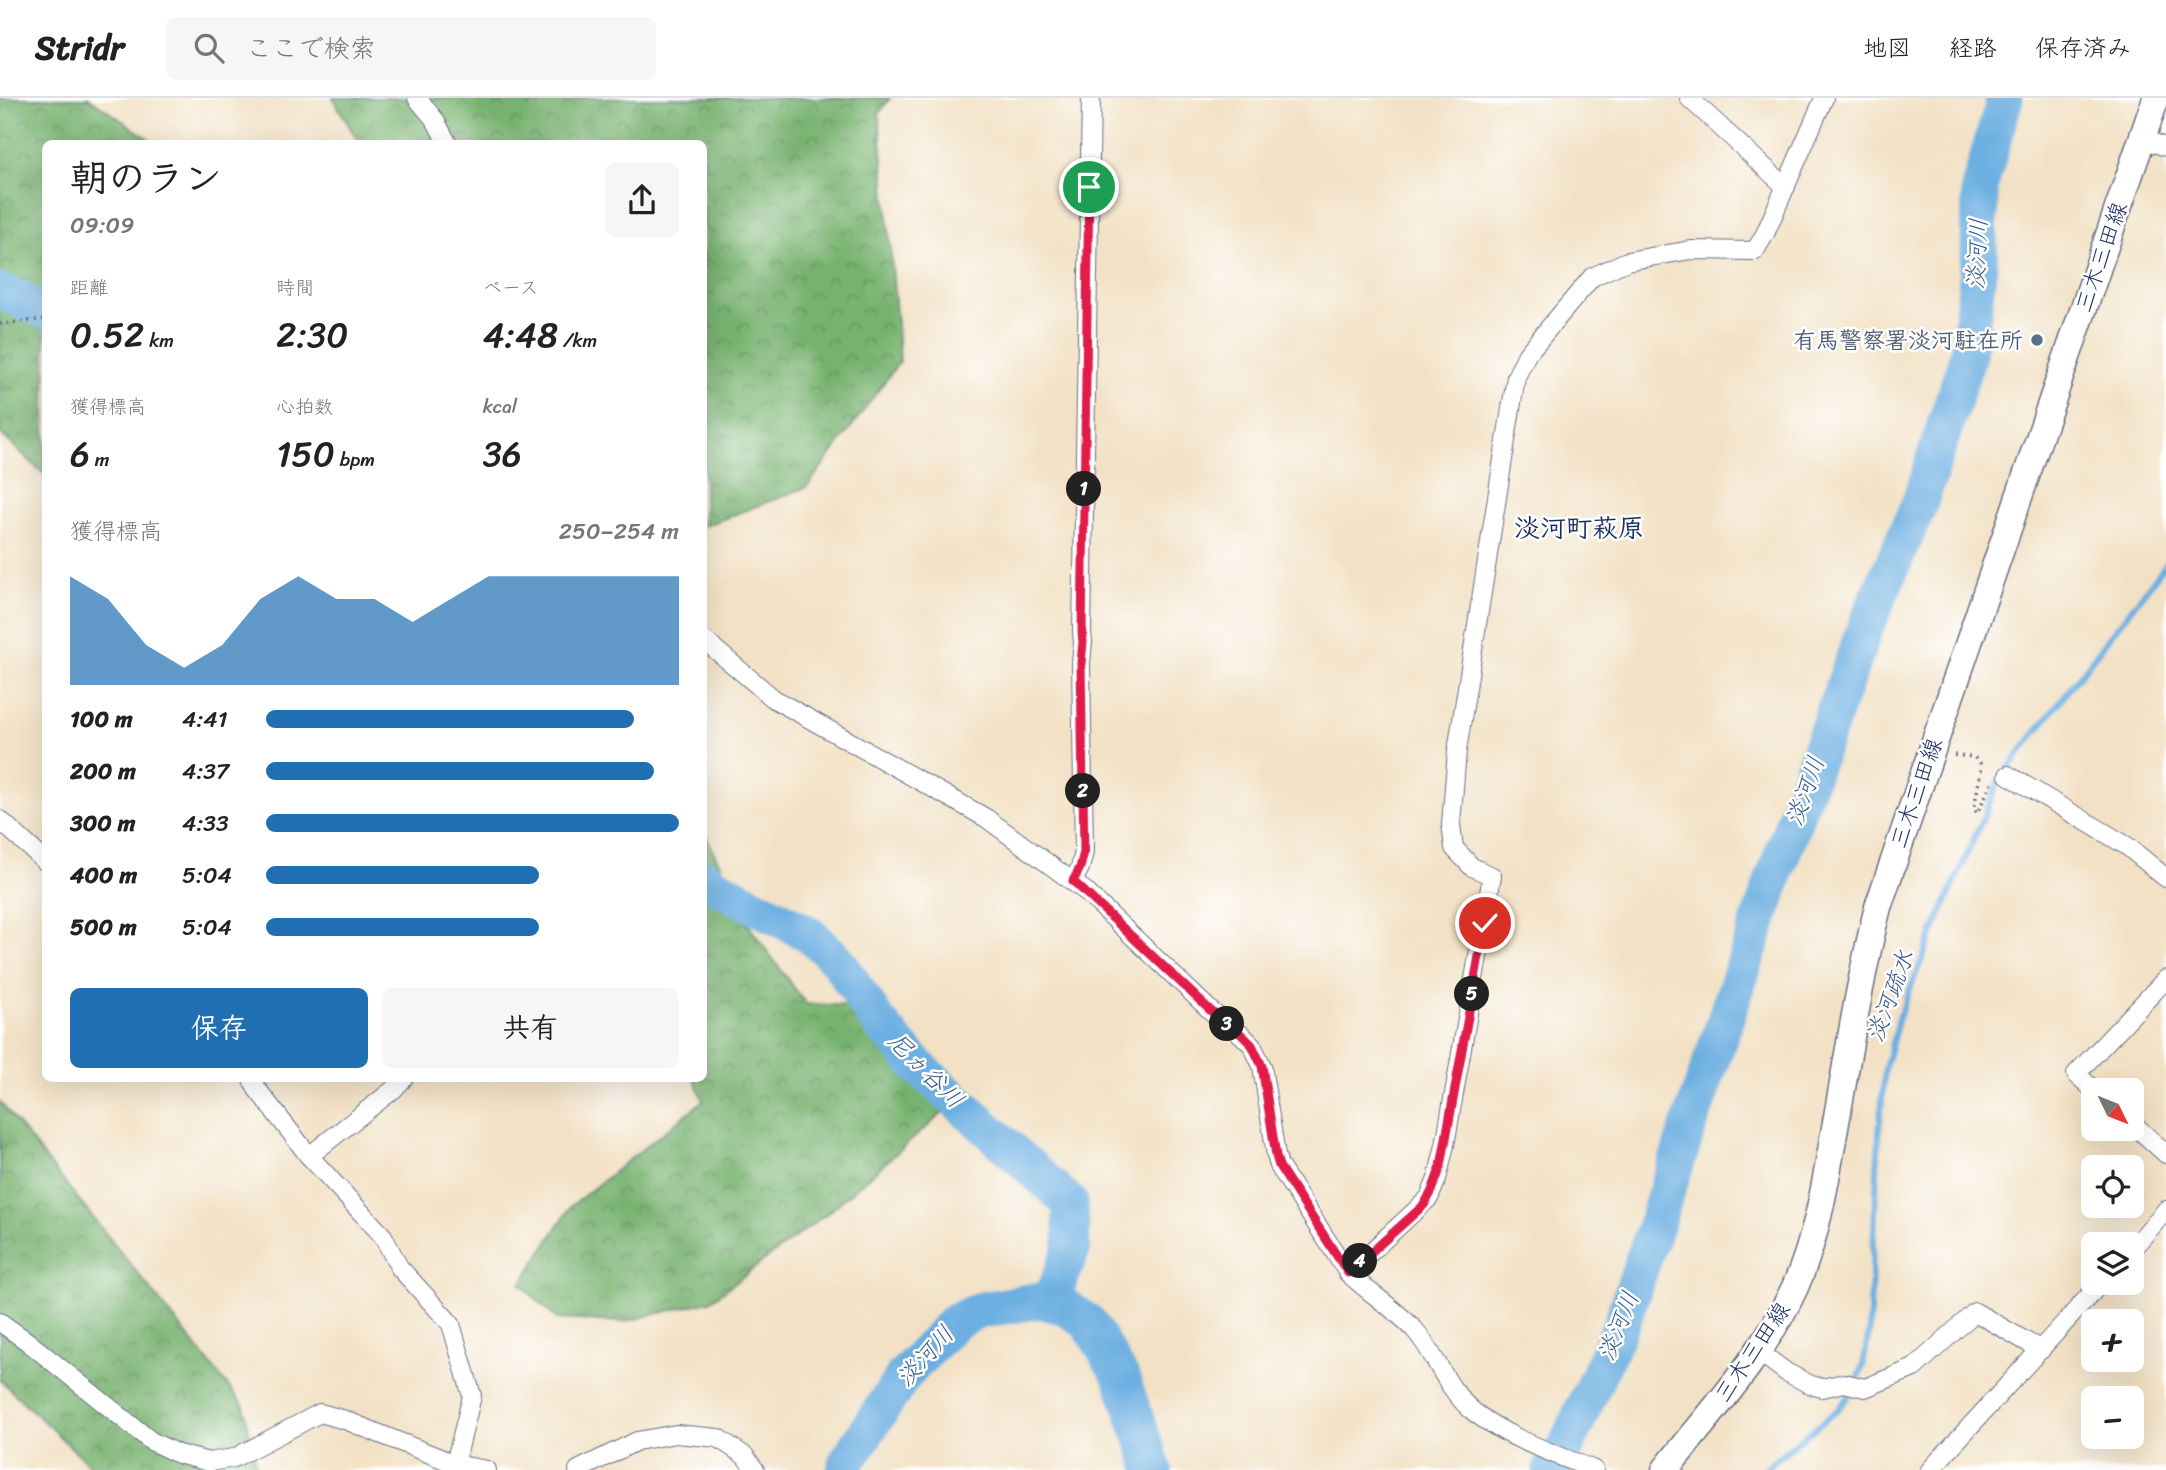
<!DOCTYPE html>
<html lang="ja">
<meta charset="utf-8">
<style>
body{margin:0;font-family:Sriracha,"Klee One",sans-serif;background:#f6f6f6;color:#222;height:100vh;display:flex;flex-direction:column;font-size:26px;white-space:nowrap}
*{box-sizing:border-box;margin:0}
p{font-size:23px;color:#767676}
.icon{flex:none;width:38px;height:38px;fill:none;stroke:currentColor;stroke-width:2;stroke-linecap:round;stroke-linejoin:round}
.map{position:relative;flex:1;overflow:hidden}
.panel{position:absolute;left:42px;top:42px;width:665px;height:942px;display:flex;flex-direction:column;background:#fff;border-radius:10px;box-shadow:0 7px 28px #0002}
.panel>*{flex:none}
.needle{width:46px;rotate:133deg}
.tools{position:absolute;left:2081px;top:980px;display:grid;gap:14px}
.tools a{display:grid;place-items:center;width:63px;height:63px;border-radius:10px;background:#fff;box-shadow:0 7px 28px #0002;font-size:35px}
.pin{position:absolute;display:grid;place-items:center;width:60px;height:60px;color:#fff;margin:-30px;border:4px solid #fff;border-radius:50%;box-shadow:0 2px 7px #0007}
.km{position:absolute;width:35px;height:35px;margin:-18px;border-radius:50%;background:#222;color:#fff;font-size:19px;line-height:35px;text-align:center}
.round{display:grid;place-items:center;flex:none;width:74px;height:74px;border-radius:10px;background:#f6f6f6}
.headline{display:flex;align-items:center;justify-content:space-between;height:119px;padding:0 28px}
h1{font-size:38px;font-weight:600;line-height:52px}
.metrics{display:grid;grid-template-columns:repeat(3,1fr);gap:10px;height:119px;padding:7px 28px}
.metrics div{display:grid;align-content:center}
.metrics b{font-size:35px;font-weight:600}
.metrics small{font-size:19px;font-weight:400}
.metrics p{font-size:19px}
.chart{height:196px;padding:14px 28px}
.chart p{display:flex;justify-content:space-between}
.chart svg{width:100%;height:126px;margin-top:7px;fill:#1f6fb2;opacity:.7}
.cta{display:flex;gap:14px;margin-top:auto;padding:14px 28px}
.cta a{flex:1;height:80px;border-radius:10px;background:#1f6fb2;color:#fff;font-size:28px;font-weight:600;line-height:80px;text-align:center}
.cta a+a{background:#f6f6f6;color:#222}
ul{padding:0 28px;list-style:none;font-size:23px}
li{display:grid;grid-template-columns:112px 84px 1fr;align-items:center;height:52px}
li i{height:18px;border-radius:9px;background:#1f6fb2}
header{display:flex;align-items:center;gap:42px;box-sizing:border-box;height:98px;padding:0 35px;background:#fff;border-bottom:2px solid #e0e0e0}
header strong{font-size:33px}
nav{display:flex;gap:38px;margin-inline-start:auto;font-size:24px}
.search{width:490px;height:63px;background:#f6f6f6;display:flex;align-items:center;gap:18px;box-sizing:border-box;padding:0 24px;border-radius:10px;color:#767676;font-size:26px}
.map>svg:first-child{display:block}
</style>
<header>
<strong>Stridr</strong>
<div class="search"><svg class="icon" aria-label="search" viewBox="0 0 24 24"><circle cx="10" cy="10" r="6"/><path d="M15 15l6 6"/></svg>ここで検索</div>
<nav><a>地図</a><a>経路</a><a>保存済み</a></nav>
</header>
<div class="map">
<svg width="2166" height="1372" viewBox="0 0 2166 1372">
<defs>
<pattern id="forest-crowns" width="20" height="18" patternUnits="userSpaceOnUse" patternTransform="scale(1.75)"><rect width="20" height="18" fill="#78b270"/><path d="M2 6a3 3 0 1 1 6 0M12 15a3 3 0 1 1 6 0" fill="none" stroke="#62915f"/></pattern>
</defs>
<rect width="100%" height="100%" fill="#fff"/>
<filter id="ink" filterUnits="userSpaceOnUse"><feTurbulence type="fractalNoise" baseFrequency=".0143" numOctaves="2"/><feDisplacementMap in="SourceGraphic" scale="14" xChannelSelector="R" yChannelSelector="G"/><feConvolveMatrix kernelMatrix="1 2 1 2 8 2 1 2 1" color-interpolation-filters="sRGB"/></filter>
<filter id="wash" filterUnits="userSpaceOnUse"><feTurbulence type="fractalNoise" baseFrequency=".00686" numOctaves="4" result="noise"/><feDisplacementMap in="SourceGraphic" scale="28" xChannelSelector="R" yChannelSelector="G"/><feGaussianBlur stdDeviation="1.57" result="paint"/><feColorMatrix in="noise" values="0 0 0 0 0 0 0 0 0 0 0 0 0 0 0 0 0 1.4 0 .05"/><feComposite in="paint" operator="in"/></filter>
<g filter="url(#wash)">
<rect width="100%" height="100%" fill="#f2e1c4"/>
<g fill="url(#forest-crowns)" stroke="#4a7067" stroke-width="2">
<polygon points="0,0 89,0 155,45 46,46 45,377 0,335"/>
<polygon points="333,0 890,0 879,16 900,263 807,389 704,428 704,46 359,45"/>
<polygon points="704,734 751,831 806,906 883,909 945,1013 825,1117 710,1203 622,1224 557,1221 521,1186 571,1108 703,1003 694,980 704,980"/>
<polygon points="0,1004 244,1308 257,1372 95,1372 0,1282"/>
</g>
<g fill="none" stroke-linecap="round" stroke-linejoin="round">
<polyline stroke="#6cafe1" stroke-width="6" points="1763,1372 1837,1312 1850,1297 1863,1268 1869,1233 1879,1034 1885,970 1899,919 1931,839 2000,681 2166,466"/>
<g stroke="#6cafe1" stroke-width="37">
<polyline points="0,193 46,213"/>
<polyline points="704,779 709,784 809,836 837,862 877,922 920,970 1070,1105 1072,1151 1050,1205"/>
<polyline points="845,1372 848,1362 904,1277 955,1223 981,1212 1041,1202 1065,1209 1089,1225 1121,1279 1154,1372"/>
<polyline points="1551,1372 1563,1355 1622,1224 1784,750 1865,530 1920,404 1968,257 1979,165 1980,87 2005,0"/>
</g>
</g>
</g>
<g filter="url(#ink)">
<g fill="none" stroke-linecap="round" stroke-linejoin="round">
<defs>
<g id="minor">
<polyline points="417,0 435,22 448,46"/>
<polyline points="1689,0 1786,89"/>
<polyline points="2142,41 2166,49"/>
<path d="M 704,542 L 774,601 L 986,720 L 1084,792 L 1212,914 L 1242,937 L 1252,947 L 1262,968 L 1276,1057 L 1279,1068 L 1348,1175 C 1369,1195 1394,1210 1414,1231 C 1436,1256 1447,1293 1474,1314 C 1509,1341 1554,1355 1594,1372"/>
<polyline points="2008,677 2127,748 2166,780"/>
<polyline points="0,722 46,764"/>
<polyline points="1073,783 1080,770 1084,754 1081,565 1083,544 1082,534 1091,0"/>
<polyline points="251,980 257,991 309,1058 383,1138 399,1169 451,1226 472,1298 455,1366"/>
<polyline points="2094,992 2076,976 2166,881"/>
<polyline points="2132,1025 2166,1056"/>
<polyline points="309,1058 394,991 404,980"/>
<polyline points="2132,1151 2166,1112"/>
<polyline points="1348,1175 1429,1100 1437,1081 1445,1047 1492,778 1472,769 1454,750 1451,726 1457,653 1516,279 1527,256 1592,179 1627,163 1691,152 1755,153 1765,136 1824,0"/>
<polyline points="0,1224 28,1244 151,1343 178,1356 209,1364 234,1360 320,1315 345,1322 455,1366 487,1372"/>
<polyline points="1758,1253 1786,1274 1811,1287 1822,1290 1844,1285 1865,1290 1914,1270 1975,1214 2041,1252"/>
<polyline points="578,1372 637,1343 676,1336 718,1340 745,1358 755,1372"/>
<polyline points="1930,1372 2101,1185"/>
</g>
<path id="primary" d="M 1665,1372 C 1711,1314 1764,1257 1795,1189 C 1818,1137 1826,1081 1836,1024 C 1849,952 1860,880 1878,809 L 2156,0"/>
</defs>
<use href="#minor" stroke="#666d82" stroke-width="20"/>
<use href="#primary" stroke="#666d82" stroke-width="29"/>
<g stroke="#666d82" stroke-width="3.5" stroke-dasharray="2 5" stroke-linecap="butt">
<polyline points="0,226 46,221"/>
<polyline points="1954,657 1974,659 1980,665 1981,673 1974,710 1977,715 1992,685"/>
</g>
<use href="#minor" stroke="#fff" stroke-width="18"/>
<use href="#primary" stroke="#fff" stroke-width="26"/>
</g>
</g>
<g fill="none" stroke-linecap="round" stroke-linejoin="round" filter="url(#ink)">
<defs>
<polyline id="route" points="1089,89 1082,534 1083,544 1081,565 1084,754 1080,770 1073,783 1212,914 1242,937 1252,947 1262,968 1276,1058 1279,1068 1348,1175 1424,1107 1432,1093 1441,1068 1485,825"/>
</defs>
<use href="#route" stroke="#fff" stroke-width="14"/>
<use href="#route" stroke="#e11d48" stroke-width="9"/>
</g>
<circle fill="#5c6f8a" stroke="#fff" stroke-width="2.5" cx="2037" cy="242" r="7"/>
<g text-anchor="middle" stroke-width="5" stroke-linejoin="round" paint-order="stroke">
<g font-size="23" fill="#1b2f5e" stroke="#fff">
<text transform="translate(2101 159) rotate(-71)" y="8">三木三田線</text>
<text transform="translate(1916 695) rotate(-71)" y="8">三木三田線</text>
<text transform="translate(1752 1254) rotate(-56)" y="8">三木三田線</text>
</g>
<g font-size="23" font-weight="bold" fill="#4e5e75" stroke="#fff" text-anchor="end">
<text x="2023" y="250">有馬警察署淡河駐在所</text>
</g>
<g font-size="24" font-style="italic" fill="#375c8c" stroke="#fff">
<text transform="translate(1977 156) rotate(-87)" y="8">淡河川</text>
<text transform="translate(1805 693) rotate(-70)" y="8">淡河川</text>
<text transform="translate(1890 898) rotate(-70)" y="8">淡河疏水</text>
<text transform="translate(926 972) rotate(45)" y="8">尼ヵ谷川</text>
<text transform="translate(1618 1228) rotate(-68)" y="8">淡河川</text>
<text transform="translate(925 1258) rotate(-48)" y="8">淡河川</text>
</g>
<g font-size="26" font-weight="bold" fill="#1b2f5e" stroke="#fff">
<text x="1579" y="439">淡河町萩原</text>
</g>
</g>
</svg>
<div class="tools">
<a><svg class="needle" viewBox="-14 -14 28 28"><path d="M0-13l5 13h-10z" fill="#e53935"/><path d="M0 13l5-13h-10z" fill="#767676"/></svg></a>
<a><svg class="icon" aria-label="locate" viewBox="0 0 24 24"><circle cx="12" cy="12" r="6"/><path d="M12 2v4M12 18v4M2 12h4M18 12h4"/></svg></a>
<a><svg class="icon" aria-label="layers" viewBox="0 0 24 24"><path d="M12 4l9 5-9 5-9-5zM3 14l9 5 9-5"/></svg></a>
<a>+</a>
<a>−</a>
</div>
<div class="pin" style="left:1089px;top:89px;background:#1e9e55"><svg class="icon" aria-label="arrive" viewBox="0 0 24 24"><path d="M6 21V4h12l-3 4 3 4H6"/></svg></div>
<div class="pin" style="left:1485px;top:825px;background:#d93025"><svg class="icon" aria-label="check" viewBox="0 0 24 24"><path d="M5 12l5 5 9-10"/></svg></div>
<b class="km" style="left:1084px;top:391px">1</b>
<b class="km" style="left:1083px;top:693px">2</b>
<b class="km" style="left:1227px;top:926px">3</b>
<b class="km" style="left:1360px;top:1163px">4</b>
<b class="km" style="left:1472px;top:896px">5</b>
<section class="panel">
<div class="headline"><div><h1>朝のラン</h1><p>09:09</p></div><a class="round"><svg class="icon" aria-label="share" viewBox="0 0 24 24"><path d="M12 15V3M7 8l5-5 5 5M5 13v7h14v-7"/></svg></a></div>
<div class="metrics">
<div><p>距離</p><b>0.52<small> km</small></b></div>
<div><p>時間</p><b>2:30</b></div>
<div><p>ペース</p><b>4:48<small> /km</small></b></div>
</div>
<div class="metrics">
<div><p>獲得標高</p><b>6<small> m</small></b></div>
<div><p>心拍数</p><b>150<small> bpm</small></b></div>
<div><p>kcal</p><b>36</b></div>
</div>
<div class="chart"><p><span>獲得標高</span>250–254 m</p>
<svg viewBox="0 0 160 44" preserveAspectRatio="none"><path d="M0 44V6L10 14L20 30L30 38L40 30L50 14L60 6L70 14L80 14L90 22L100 14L110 6L120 6L130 6L140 6L150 6L160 6V44z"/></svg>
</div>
<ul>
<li><b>100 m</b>4:41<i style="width:89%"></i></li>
<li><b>200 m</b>4:37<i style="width:94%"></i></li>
<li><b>300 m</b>4:33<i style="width:100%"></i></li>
<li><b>400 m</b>5:04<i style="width:66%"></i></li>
<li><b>500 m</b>5:04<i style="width:66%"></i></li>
</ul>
<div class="cta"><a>保存</a><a>共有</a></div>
</section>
</div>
